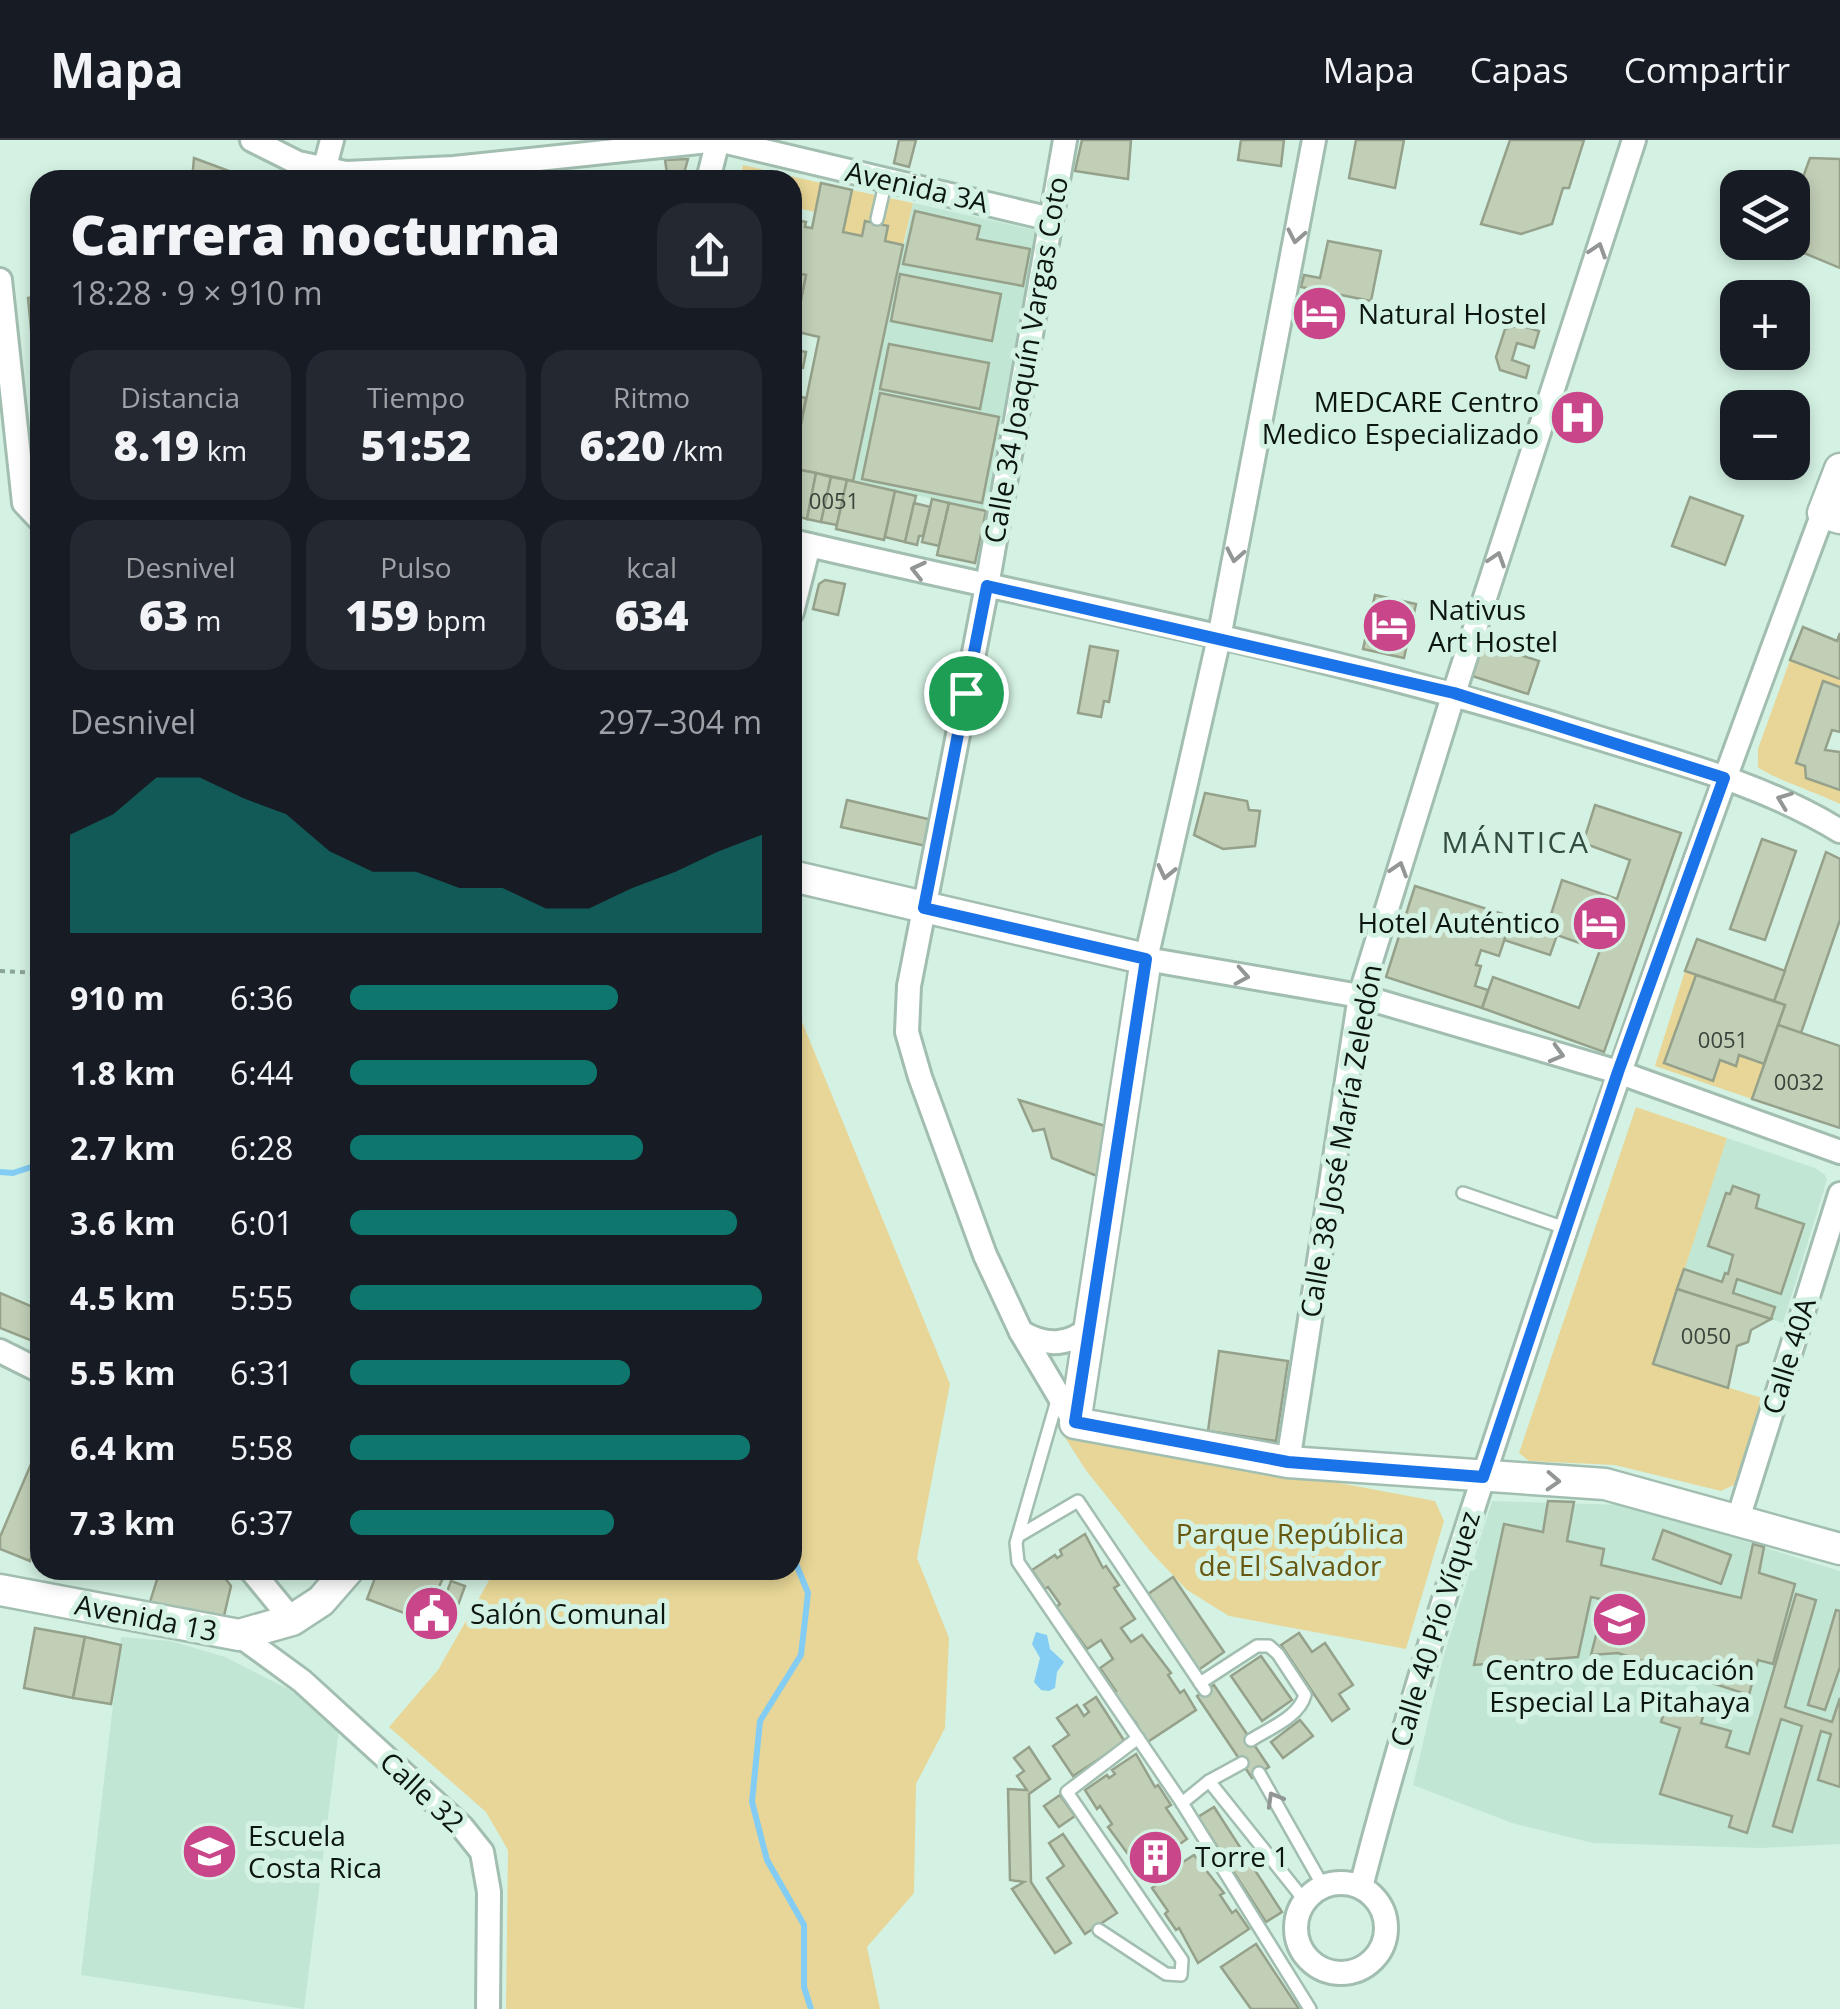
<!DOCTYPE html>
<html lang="es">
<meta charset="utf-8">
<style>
body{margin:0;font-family:"Open Sans",sans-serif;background:#242831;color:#f1f3f6;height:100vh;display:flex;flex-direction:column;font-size:38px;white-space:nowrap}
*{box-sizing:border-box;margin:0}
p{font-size:32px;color:#9ea1a6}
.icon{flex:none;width:55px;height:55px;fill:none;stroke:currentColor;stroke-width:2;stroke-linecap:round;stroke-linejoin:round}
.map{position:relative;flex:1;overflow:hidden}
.side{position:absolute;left:30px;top:30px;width:772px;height:1410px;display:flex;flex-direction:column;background:#171b24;border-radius:30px;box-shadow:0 5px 15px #0003}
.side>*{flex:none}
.buttons{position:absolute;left:1720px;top:30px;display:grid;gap:20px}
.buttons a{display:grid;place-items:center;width:90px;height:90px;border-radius:20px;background:#171b24;box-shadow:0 5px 15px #0003;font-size:50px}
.pin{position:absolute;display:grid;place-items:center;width:85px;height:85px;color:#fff;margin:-42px;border:5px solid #fff;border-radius:50%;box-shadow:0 2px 10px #0007}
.round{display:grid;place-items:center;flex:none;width:105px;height:105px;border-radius:30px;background:#242831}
.head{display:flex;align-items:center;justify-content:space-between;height:170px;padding:0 40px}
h1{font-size:55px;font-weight:800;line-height:75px}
.metrics{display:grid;grid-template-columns:repeat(3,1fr);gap:15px;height:170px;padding:10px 40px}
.metrics div{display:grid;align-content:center;border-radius:25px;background:#242831;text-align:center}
.metrics b{font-size:42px;font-weight:800}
.metrics small{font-size:28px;font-weight:400}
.metrics p{font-size:28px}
.chart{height:280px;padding:20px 40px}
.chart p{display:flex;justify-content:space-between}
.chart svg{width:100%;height:180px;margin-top:10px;fill:#0f766e;opacity:.7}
ul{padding:0 40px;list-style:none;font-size:32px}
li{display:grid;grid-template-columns:160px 120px 1fr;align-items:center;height:75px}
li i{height:25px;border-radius:12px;background:#0f766e}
header{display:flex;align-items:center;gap:60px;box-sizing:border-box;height:140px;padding:0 50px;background:#171b24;border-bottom:2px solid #363941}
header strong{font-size:48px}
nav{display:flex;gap:55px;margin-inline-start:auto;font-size:35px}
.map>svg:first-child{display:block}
</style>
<header>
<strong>Mapa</strong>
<nav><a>Mapa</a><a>Capas</a><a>Compartir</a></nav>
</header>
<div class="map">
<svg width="1840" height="1869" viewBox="0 0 1840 1869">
<rect width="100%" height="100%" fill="#d4f2e3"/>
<g fill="#c1e7d4">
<polygon points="913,63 1039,91 986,371 853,341"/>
<polygon points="1727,998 1815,1028 1825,1035 1827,1040 1783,1183 1677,1149"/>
<polygon points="1492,1361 1628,1365 1840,1431 1840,1704 1761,1708 1593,1703 1512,1683 1413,1645 1443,1518"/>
<polygon points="121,1497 171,1501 225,1517 304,1557 339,1590 304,1869 81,1835"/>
</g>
<g fill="#e7d697">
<polygon points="743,25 821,43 815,72 793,67 792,40 740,40"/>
<polygon points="852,50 913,63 903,105 843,92"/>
<path d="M 1790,520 L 1840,539 L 1840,547 L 1823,542 L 1796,622 L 1805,626 L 1807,638 L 1840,650 L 1840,664 C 1823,655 1767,636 1758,627 L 1758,609 Z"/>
<polygon points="1685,831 1696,835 1665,923 1712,940 1720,920 1735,926 1739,915 1764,924 1752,959 1655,926"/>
<polygon points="793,870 798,872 950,1244 917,1418 949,1498 945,1588 916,1644 914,1753 867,1807 880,1869 506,1869 508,1710 486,1672 389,1587 438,1530 495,1430 792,1430"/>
<polygon points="1636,967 1727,998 1654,1224 1765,1259 1738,1343 1721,1351 1615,1325 1529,1321 1519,1313"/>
<polygon points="1061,1291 1435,1361 1444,1381 1406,1509 1229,1476 1187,1450 1150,1411 1085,1329"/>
</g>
<polygon fill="#83ccf4" points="1036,1492 1047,1495 1050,1509 1064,1522 1057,1532 1055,1548 1049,1551 1041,1550 1034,1542 1040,1518 1032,1504"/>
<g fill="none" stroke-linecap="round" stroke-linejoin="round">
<g stroke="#83ccf4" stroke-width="6">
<polyline points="0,1032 13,1033 40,1024"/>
<polyline points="792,1414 808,1453 801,1515 760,1581 752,1662 767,1720 804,1785 804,1847 811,1869"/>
</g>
</g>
<g fill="#c2cfb7" stroke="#95a18a" stroke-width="2.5">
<polygon points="899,0 916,0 909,27 894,23"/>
<polygon points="1082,0 1131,0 1128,39 1075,31"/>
<polygon points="1241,0 1284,0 1281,26 1238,20"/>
<polygon points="1356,0 1404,0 1395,48 1349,38"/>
<polygon points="1510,0 1584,0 1569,48 1563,48 1552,84 1521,94 1481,84"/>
<polygon points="194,18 253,40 192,40"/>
<polygon points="1810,18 1840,19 1840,128 1780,103 1792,102 1792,67"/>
<polygon points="688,19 682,40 668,40 665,20"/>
<polygon points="821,43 852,50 843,92 862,96 865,81 888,86 885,101 903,105 853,341 792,328 819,197 794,191 806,135 792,132 792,79 806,82 805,87 812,88"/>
<polygon points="915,71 980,86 977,99 1030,109 1023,146 903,124"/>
<polygon points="1328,101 1381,111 1371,161 1301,147 1304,135 1320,138"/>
<polygon points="792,132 806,135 799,170 792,169"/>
<polygon points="900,134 1001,154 992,201 891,181"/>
<polygon points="40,157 40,283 28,158"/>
<polygon points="1519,185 1539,191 1534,208 1517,203 1512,220 1529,226 1526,238 1500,230 1496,217 1505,189"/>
<polygon points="889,204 989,223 980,269 880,249"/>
<polygon points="792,209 806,212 803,228 792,225"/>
<polygon points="880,253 999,277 982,363 862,339"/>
<polygon points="792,255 806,258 801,281 792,279"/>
<polygon points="792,279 801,281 792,321"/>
<polygon points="795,329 816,333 807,379 792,375"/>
<polygon points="816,333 831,337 821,382 807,379"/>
<polygon points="831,337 847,340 837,385 821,382"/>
<polygon points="847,340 895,351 884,400 836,389"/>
<polygon points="895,351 916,356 905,402 885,397"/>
<polygon points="1690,357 1743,376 1725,425 1672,406"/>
<polygon points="932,359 949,363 939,406 922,402"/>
<polygon points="914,363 930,367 923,396 919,396 917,405 905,402"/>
<polygon points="949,363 986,371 975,423 937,415"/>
<polygon points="825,440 845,444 838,475 813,469 819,444"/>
<polygon points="1375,455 1416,464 1404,518 1363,509"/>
<polygon points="1803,487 1837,501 1840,493 1840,539 1790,520"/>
<polygon points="1480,502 1539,521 1528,554 1469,535"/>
<polygon points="1090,506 1118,511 1109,562 1104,561 1101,577 1078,573"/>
<polygon points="1823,541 1840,547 1840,592 1832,590 1825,610 1840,612 1840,650 1806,638 1805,626 1796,623"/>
<polygon points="1205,653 1247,661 1249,670 1260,671 1255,706 1223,709 1194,695"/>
<polygon points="847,660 932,680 926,706 841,687"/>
<polygon points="1595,665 1681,693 1604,912 1482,868 1493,837 1579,868 1600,810 1557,795 1550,815 1504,800 1512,777 1546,790 1562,740 1617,759 1630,720 1583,703"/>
<polygon points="1762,699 1796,711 1765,800 1730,789"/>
<polygon points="1826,712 1840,719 1840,780 1801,893 1778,885 1785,865 1774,861"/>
<polygon points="1415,746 1512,777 1499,816 1481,810 1476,825 1481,826 1475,846 1488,850 1482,868 1386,837"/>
<polygon points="1697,799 1785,831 1774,861 1685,831"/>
<polygon points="1696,835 1785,865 1764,924 1739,915 1736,926 1720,920 1713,941 1664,923"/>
<polygon points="1778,885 1840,906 1840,988 1752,959"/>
<polygon points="1019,960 1105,986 1097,1036 1052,1018 1044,989 1033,991"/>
<polygon points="1733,1046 1759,1055 1756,1068 1804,1084 1781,1154 1737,1139 1733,1153 1775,1167 1771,1179 1677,1149 1684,1129 1722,1142 1725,1133 1728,1134 1733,1115 1708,1106 1726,1053 1730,1054"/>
<polygon points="1677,1149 1771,1179 1751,1190 1748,1202 1737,1206 1728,1248 1653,1224"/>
<polygon points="0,1153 40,1170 40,1204 0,1188"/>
<polygon points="1219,1211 1288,1221 1276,1301 1208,1291"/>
<polygon points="40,1303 40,1417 32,1414 30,1421 0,1409 0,1397"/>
<polygon points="1548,1361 1574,1362 1567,1401 1604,1409 1601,1425 1741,1458 1753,1404 1764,1407 1759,1433 1795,1444 1773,1524 1758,1520 1749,1555 1618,1513 1591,1515 1605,1460 1591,1457 1578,1517 1474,1525 1504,1384 1543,1392"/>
<polygon points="1663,1390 1731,1415 1721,1444 1653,1419"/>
<polygon points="1085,1394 1103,1428 1106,1426 1119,1445 1114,1448 1135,1479 1121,1488 1131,1502 1142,1495 1171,1533 1168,1535 1180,1553 1184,1550 1196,1570 1146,1603 1134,1586 1137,1584 1113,1554 1116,1551 1100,1528 1113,1519 1101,1500 1087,1509 1056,1467 1060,1464 1048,1447 1045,1449 1032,1430 1055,1415 1057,1418 1062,1415 1060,1410"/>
<polygon points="160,1430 219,1430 231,1446 223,1480 150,1462"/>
<polygon points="378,1430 429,1430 444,1436 438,1449 447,1452 451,1441 465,1446 449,1490 367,1459"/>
<polygon points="1173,1437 1224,1512 1197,1531 1145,1456"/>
<polygon points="1796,1454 1816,1460 1785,1567 1832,1582 1840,1558 1840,1647 1818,1640 1831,1594 1821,1591 1792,1692 1773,1686 1802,1586 1781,1579 1747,1693 1729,1687 1732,1676 1660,1654 1680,1588 1661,1582 1667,1563 1704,1573 1701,1583 1731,1591 1726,1607 1749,1614"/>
<polygon points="1836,1470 1840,1471 1840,1527 1825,1570 1808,1565"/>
<polygon points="35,1488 85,1497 73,1558 24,1548"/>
<polygon points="1299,1493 1312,1512 1325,1503 1353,1545 1339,1554 1349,1569 1332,1581 1281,1505"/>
<polygon points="85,1497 121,1505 111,1564 73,1558"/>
<polygon points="1261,1516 1292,1560 1262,1581 1231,1536"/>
<polygon points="1214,1545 1269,1627 1252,1638 1197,1556"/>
<polygon points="1096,1557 1125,1602 1073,1636 1053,1606 1069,1595 1057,1578 1077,1565 1084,1576 1089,1572 1084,1565"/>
<polygon points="1300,1580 1313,1596 1283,1618 1271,1602"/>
<polygon points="1029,1607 1050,1639 1029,1654 1031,1742 1071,1803 1055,1813 1012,1749 1024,1742 1010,1740 1008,1649 1027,1650 1017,1636 1024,1631 1014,1618"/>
<polygon points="1136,1614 1155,1647 1158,1645 1171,1665 1166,1668 1187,1699 1174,1708 1183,1722 1194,1715 1224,1753 1220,1755 1232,1773 1236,1770 1249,1789 1198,1823 1179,1788 1176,1790 1165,1774 1168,1771 1152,1748 1165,1739 1153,1719 1139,1729 1108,1687 1112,1684 1100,1666 1097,1669 1085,1650 1107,1635 1109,1638 1115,1634 1112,1630"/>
<polygon points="1060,1655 1075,1676 1059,1687 1044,1666"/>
<polygon points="1214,1667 1282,1772 1266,1782 1198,1677"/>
<polygon points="1063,1694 1117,1773 1085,1794 1047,1738 1064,1726 1049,1703"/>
<polygon points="1256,1804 1299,1869 1251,1869 1221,1827"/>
</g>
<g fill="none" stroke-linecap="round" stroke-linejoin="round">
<defs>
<g id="lane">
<polyline points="877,79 886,40"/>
<polyline points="1463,1053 1565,1088"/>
<polyline points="1058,1257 1016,1403 1018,1422 1182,1663 1209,1641 1242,1623"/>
<polyline points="1020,1395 1078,1361 1205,1550"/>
<path d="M 1200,1543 L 1257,1506 L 1269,1506 L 1278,1514 L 1305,1555 C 1299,1577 1270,1588 1251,1600"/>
<polyline points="1259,1633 1323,1746"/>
<polyline points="1209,1641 1305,1761"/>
<polyline points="1182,1663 1310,1869"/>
<polyline points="1099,1790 1166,1834 1181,1835 1182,1820 1067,1652 1138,1598"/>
</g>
<g id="street">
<polyline points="252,0 298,23 346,33 454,28 718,0 1051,79"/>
<polyline points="1065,0 987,446 909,846 907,892 920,937 985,1115 1021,1192 1075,1283"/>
<polyline points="1314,0 1219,498 1146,819 1360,856 1618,932 1840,1012"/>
<polyline points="324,30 332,0"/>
<polyline points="708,40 718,0"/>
<polyline points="0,140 24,363 40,380"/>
<path d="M 792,401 C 1055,463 1322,511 1579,592 C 1668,620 1760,642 1840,691"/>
<polyline points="792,472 809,405"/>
<path d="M 1021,1192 C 1046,1207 1068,1206 1091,1187"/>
<polyline points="0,1211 40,1231"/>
<polyline points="1288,1322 1360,856 1454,553 1634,0"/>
<polyline points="1738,1379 1840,1054"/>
<polyline points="251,1430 292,1480"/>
<polyline points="239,1495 302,1541 462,1687 482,1712 489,1752 488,1869"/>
<circle cx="1341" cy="1788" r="45"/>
<path d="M 1361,1747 C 1407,1569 1464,1394 1522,1220 C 1616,935 1718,654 1823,373"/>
</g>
<g id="secondary">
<polyline points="1840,329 1823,373 1840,378"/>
<polyline points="792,736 1146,819 1075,1283 1288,1322 1605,1344 1840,1409"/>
<polyline points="0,1450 239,1495 292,1480 321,1461 348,1430"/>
</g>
</defs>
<use href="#lane" stroke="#a2beb0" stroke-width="16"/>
<use href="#street" stroke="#a2beb0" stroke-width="28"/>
<use href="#secondary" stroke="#a2beb0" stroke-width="35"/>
<polyline stroke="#8ca397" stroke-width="4" stroke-dasharray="5 5" stroke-linecap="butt" points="0,831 40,833"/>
<use href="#lane" stroke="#fff" stroke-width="11"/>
<use href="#street" stroke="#fff" stroke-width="22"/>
<use href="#secondary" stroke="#fff" stroke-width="30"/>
</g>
<defs><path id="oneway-chevron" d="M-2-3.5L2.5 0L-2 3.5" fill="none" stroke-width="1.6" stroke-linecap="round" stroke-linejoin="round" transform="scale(2.5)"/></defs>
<g stroke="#929694">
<use href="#oneway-chevron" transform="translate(1296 96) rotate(101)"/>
<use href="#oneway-chevron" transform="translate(1598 110) rotate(-72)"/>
<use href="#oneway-chevron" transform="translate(1235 415) rotate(101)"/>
<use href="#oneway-chevron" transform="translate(1497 419) rotate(-72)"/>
<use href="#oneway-chevron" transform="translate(918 430) rotate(-167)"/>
<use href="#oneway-chevron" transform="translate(1784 660) rotate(-159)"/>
<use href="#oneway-chevron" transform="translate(1399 729) rotate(-73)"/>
<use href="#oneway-chevron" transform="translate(1166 732) rotate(103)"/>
<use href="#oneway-chevron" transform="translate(1242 836) rotate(10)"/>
<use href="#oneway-chevron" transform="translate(1557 914) rotate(16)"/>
<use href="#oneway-chevron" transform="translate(1553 1341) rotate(3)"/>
<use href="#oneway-chevron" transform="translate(1274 1659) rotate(-120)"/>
</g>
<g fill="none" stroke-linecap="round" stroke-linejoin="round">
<defs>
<polygon id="route" points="987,446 1454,553 1724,638 1618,932 1483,1337 1288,1322 1075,1282 1146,819 924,768"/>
</defs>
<use href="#route" stroke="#fff" stroke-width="20"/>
<use href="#route" stroke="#1a73e8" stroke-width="12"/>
</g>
<defs>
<symbol id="hotel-disc" viewBox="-11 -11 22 22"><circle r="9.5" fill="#ca468a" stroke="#d4f2e3"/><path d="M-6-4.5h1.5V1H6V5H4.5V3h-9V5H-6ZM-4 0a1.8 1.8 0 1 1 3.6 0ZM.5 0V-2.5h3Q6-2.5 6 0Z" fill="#fff"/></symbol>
<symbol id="hospital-disc" viewBox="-11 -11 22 22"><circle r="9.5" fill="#ca468a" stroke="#d4f2e3"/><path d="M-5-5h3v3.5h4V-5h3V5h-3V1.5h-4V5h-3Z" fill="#fff"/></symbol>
<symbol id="civic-disc" viewBox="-11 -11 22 22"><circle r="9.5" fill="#ca468a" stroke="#d4f2e3"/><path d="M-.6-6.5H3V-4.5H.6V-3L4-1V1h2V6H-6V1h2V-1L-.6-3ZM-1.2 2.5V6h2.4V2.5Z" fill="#fff"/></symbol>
<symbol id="school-disc" viewBox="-11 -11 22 22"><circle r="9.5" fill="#ca468a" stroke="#d4f2e3"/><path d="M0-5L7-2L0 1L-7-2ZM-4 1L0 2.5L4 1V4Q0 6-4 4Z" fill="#fff"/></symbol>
<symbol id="building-disc" viewBox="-11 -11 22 22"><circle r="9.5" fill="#ca468a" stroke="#d4f2e3"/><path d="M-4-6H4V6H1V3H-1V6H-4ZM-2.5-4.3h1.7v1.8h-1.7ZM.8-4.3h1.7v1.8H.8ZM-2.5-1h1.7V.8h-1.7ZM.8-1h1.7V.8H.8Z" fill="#fff"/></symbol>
</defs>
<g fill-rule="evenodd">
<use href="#hotel-disc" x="1288" y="142" width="63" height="63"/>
<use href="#hospital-disc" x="1546" y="246" width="63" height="63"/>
<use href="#hotel-disc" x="1358" y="454" width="63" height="63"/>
<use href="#hotel-disc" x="1568" y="752" width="63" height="63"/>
<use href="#civic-disc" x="400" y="1442" width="63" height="63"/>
<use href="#school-disc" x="1588" y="1448" width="63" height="63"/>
<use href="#school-disc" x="178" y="1680" width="63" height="63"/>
<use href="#building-disc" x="1124" y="1686" width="63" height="63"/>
</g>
<g text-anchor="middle" stroke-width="10" stroke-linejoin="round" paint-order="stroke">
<g font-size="22" fill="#3a443a">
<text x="834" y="369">0051</text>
<text x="1723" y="908">0051</text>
<text x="1799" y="950">0032</text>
<text x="1706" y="1204">0050</text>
</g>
<g font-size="28" fill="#0c1611" stroke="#d4f2e3">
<text transform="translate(917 47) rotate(13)" y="10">Avenida 3A</text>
<text transform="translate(1026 220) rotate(-80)" y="10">Calle 34 Joaquín Vargas Coto</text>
<text transform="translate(1341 1001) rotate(-80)" y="10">Calle 38 José María Zeledón</text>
<text transform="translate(1789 1216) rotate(-73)" y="10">Calle 40A</text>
<text transform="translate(146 1478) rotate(11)" y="10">Avenida 13</text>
<text transform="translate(1435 1489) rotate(-73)" y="10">Calle 40 Pío Víquez</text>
<text transform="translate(422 1652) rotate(43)" y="10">Calle 32</text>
</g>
<g font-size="28" fill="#0c1611" stroke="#d4f2e3" text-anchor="start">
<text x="1358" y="184">Natural Hostel</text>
<text x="1539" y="272" text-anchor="end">MEDCARE Centro<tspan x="1539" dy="32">Medico Especializado</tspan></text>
<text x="1428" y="480">Nativus<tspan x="1428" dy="32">Art Hostel</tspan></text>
<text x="1560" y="793" text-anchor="end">Hotel Auténtico</text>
<text x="470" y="1484">Salón Comunal</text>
<text x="1620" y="1540" text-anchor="middle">Centro de Educación<tspan x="1620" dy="32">Especial La Pitahaya</tspan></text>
<text x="248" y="1706">Escuela<tspan x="248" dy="32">Costa Rica</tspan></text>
<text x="1195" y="1727">Torre 1</text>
</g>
<g font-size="28" fill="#675710" stroke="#d4f2e3">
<text x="1290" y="1404">Parque República<tspan x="1290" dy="32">de El Salvador</tspan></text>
</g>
<g font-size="30" letter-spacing="2.5" fill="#344d42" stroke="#d4f2e3">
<text x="1516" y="713">MÁNTICA</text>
</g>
</g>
</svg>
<div class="buttons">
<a><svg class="icon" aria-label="layers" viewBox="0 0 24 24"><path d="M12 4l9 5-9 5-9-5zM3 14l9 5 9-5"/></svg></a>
<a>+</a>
<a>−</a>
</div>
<div class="pin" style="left:966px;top:553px;background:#1e9e55"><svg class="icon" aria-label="arrive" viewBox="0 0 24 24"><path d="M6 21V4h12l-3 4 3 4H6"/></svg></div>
<section class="side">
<div class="head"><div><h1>Carrera nocturna</h1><p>18:28 · 9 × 910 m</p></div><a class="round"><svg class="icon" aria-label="share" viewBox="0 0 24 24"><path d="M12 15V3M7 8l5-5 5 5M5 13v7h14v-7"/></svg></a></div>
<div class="metrics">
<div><p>Distancia</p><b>8.19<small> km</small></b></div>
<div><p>Tiempo</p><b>51:52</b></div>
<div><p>Ritmo</p><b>6:20<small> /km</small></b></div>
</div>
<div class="metrics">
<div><p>Desnivel</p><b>63<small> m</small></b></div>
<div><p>Pulso</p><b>159<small> bpm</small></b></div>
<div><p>kcal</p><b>634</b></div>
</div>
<div class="chart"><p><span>Desnivel</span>297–304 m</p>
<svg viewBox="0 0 160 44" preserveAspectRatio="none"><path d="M0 44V20L10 15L20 6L30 6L40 11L50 15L60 24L70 29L80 29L90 33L100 33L110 38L120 38L130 33L140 29L150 24L160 20V44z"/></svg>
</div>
<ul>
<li><b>910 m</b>6:36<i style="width:65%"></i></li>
<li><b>1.8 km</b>6:44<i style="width:60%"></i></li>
<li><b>2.7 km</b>6:28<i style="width:71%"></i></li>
<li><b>3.6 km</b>6:01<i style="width:94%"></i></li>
<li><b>4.5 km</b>5:55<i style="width:100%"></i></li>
<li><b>5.5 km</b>6:31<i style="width:68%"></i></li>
<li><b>6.4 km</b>5:58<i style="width:97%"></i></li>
<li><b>7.3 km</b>6:37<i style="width:64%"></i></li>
</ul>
</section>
</div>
